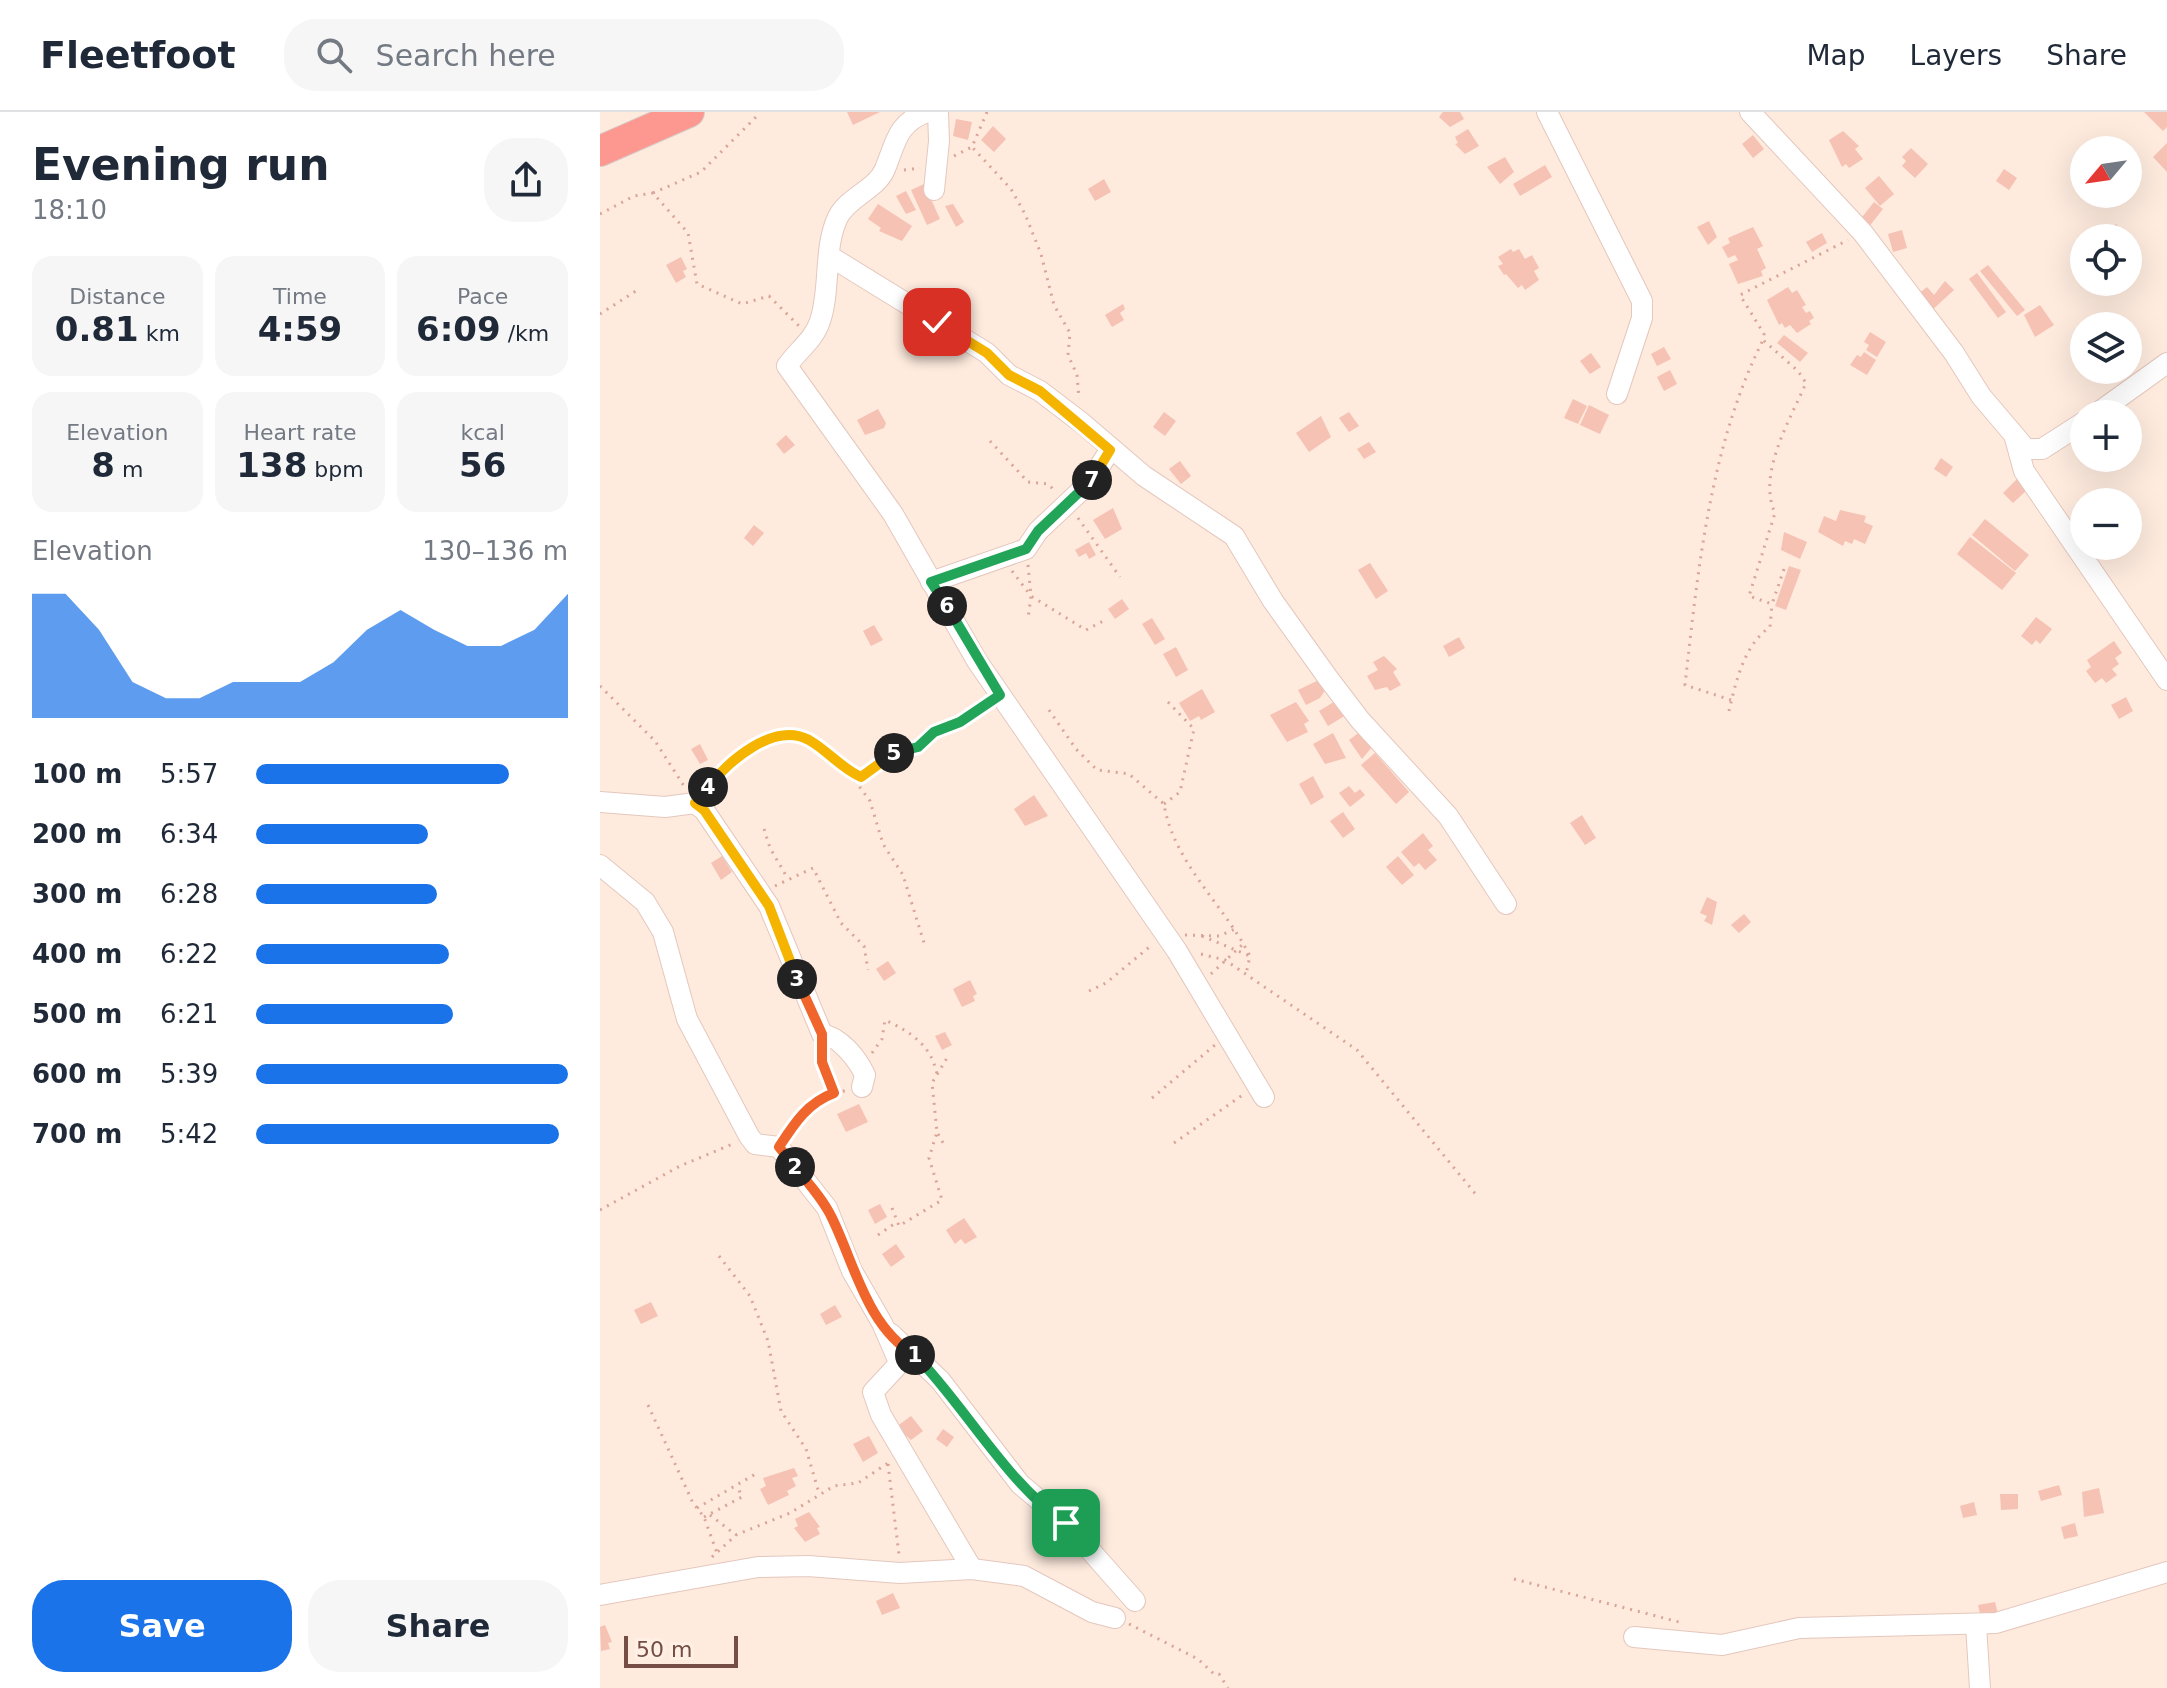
<!DOCTYPE html>
<meta charset="utf-8">
<style>
body{margin:0;font-family:"DejaVu Sans",sans-serif;background:#f6f6f7;color:#1f2937;height:100vh;display:flex;flex-direction:column;font-size:30px;white-space:nowrap}
*{box-sizing:border-box;margin:0}
p{font-size:26px;color:#747a83}
.icon{flex:none;width:44px;height:44px;fill:none;stroke:currentColor;stroke-width:2;stroke-linecap:round;stroke-linejoin:round}
.map{position:relative;flex:1;overflow:hidden}
.side{display:flex;flex-direction:column;background:#fff;width:600px}
.side>*{flex:none}
.needle{width:52px;rotate:241deg}
.tools{position:absolute;left:1470px;top:24px;display:grid;gap:16px}
.tools a{display:grid;place-items:center;width:72px;height:72px;border-radius:50%;background:#fff;box-shadow:0 8px 32px #0002;font-size:40px}
.scale{position:absolute;left:24px;bottom:20px;width:114px;box-sizing:border-box;padding-left:8px;border:4px solid #754d45;border-top:0;font-size:22px;line-height:28px;white-space:nowrap;color:#754d45;-webkit-text-stroke:6px #fff0e5;paint-order:stroke}
.pin{position:absolute;display:grid;place-items:center;width:68px;height:68px;color:#fff;margin:-34px;border-radius:16px;box-shadow:0 4px 12px #0006}
.km{position:absolute;width:40px;height:40px;margin:-20px;border-radius:50%;background:#222;color:#fff;font-size:22px;line-height:40px;text-align:center}
.round{display:grid;place-items:center;flex:none;width:84px;height:84px;border-radius:32px;background:#f6f6f7}
.headline{display:flex;align-items:center;justify-content:space-between;height:136px;padding:0 32px}
h1{font-size:44px;font-weight:600;line-height:60px}
.stats{display:grid;grid-template-columns:repeat(3,1fr);gap:12px;height:136px;padding:8px 32px}
.stats div{display:grid;align-content:center;border-radius:20px;background:#f6f6f7;text-align:center}
.stats b{font-size:34px;font-weight:600}
.stats small{font-size:22px;font-weight:400}
.stats p{font-size:22px}
.chart{height:224px;padding:16px 32px}
.chart p{display:flex;justify-content:space-between}
.chart svg{width:100%;height:144px;margin-top:8px;fill:#1a73e8;opacity:.7}
.cta{display:flex;gap:16px;margin-top:auto;padding:16px 32px}
.cta a{flex:1;height:92px;border-radius:32px;background:#1a73e8;color:#fff;font-size:32px;font-weight:600;line-height:92px;text-align:center}
.cta a+a{background:#f6f6f7;color:#1f2937}
ul{padding:0 32px;list-style:none;font-size:26px}
li{display:grid;grid-template-columns:128px 96px 1fr;align-items:center;height:60px}
li i{height:20px;border-radius:10px;background:#1a73e8}
header{display:flex;align-items:center;gap:48px;box-sizing:border-box;height:112px;padding:0 40px;background:#fff;border-bottom:2px solid #e0e1e3}
header strong{font-size:38px}
nav{display:flex;gap:44px;margin-inline-start:auto;font-size:28px}
.search{width:560px;height:72px;background:#f6f6f7;display:flex;align-items:center;gap:20px;box-sizing:border-box;padding:0 28px;border-radius:32px;color:#747a83;font-size:30px}
main{display:flex;flex:1;min-height:0}
.map>svg:first-child{display:block}
</style>
<header>
<strong>Fleetfoot</strong>
<div class="search"><svg class="icon" aria-label="search" viewBox="0 0 24 24"><circle cx="10" cy="10" r="6"/><path d="M15 15l6 6"/></svg>Search here</div>
<nav><a>Map</a><a>Layers</a><a>Share</a></nav>
</header>
<main>
<section class="side">
<div class="headline"><div><h1>Evening run</h1><p>18:10</p></div><a class="round"><svg class="icon" aria-label="share" viewBox="0 0 24 24"><path d="M12 15V3M7 8l5-5 5 5M5 13v7h14v-7"/></svg></a></div>
<div class="stats">
<div><p>Distance</p><b>0.81<small> km</small></b></div>
<div><p>Time</p><b>4:59</b></div>
<div><p>Pace</p><b>6:09<small> /km</small></b></div>
</div>
<div class="stats">
<div><p>Elevation</p><b>8<small> m</small></b></div>
<div><p>Heart rate</p><b>138<small> bpm</small></b></div>
<div><p>kcal</p><b>56</b></div>
</div>
<div class="chart"><p><span>Elevation</span>130–136 m</p>
<svg viewBox="0 0 160 44" preserveAspectRatio="none"><path d="M0 44V6L10 6L20 17L30 33L40 38L50 38L60 33L70 33L80 33L90 27L100 17L110 11L120 17L130 22L140 22L150 17L160 6V44z"/></svg>
</div>
<ul>
<li><b>100 m</b>5:57<i style="width:81%"></i></li>
<li><b>200 m</b>6:34<i style="width:55%"></i></li>
<li><b>300 m</b>6:28<i style="width:58%"></i></li>
<li><b>400 m</b>6:22<i style="width:62%"></i></li>
<li><b>500 m</b>6:21<i style="width:63%"></i></li>
<li><b>600 m</b>5:39<i style="width:100%"></i></li>
<li><b>700 m</b>5:42<i style="width:97%"></i></li>
</ul>
<div class="cta"><a>Save</a><a>Share</a></div>
</section>
<div class="map">
<svg width="1567" height="1576" viewBox="0 0 1567 1576">
<rect width="100%" height="100%" fill="#feebde"/>
<g fill="#f5c2b4">
<polygon points="247,0 280,0 253,13"/>
<polygon points="843,0 860,0 864,7 850,15 839,5"/>
<polygon points="1544,0 1567,0 1567,15 1563,19"/>
<polygon points="356,7 372,10 368,28 353,24"/>
<polygon points="393,14 406,27 394,40 381,28"/>
<polygon points="868,17 879,34 865,42 855,32 858,31 855,25"/>
<polygon points="1243,19 1259,34 1255,37 1263,47 1249,56 1246,52 1242,55 1229,28"/>
<polygon points="1153,23 1164,37 1153,46 1142,32"/>
<polygon points="1567,31 1567,60 1553,45"/>
<polygon points="1311,36 1328,52 1315,66 1302,54 1306,49 1302,45"/>
<polygon points="905,45 914,60 900,72 887,55"/>
<polygon points="945,53 952,65 920,84 913,72"/>
<polygon points="1404,57 1417,66 1409,78 1396,69"/>
<polygon points="1279,64 1294,82 1280,94 1265,76"/>
<polygon points="504,67 511,80 495,89 488,77"/>
<polygon points="324,72 340,107 327,113 311,78"/>
<polygon points="306,79 316,98 306,102 296,84"/>
<polygon points="1274,90 1283,97 1268,116 1259,109"/>
<polygon points="278,92 312,114 302,129 279,119 281,116 268,107"/>
<polygon points="353,92 364,110 356,115 345,94"/>
<polygon points="1109,109 1117,125 1108,133 1097,115"/>
<polygon points="1516,112 1528,126 1510,126 1505,120"/>
<polygon points="1153,115 1163,134 1157,137 1166,156 1161,159 1163,164 1138,172 1129,152 1138,148 1135,143 1128,146 1122,135 1130,131 1128,126"/>
<polygon points="1302,118 1307,136 1293,140 1288,122"/>
<polygon points="1222,121 1227,131 1212,140 1206,130"/>
<polygon points="911,137 913,140 919,137 925,147 932,143 939,156 934,159 939,168 925,178 922,173 918,176 906,162 904,163 898,154 903,152 898,145"/>
<polygon points="81,145 87,157 83,159 86,165 76,171 66,153"/>
<polygon points="1388,153 1425,198 1417,204 1380,159"/>
<polygon points="1377,161 1406,200 1398,206 1369,167"/>
<polygon points="1345,169 1354,178 1331,199 1317,183 1327,175 1334,183"/>
<polygon points="1188,175 1192,181 1197,178 1206,193 1202,195 1206,201 1210,199 1214,206 1209,209 1211,212 1197,221 1190,213 1185,216 1182,211 1179,213 1167,188"/>
<polygon points="523,192 525,197 520,201 524,208 512,215 505,203"/>
<polygon points="1440,193 1454,213 1435,225 1424,203"/>
<polygon points="1270,220 1286,230 1277,245 1266,238 1269,233 1264,230"/>
<polygon points="1184,223 1208,241 1200,250 1177,231"/>
<polygon points="1064,235 1071,247 1057,254 1051,242"/>
<polygon points="1264,240 1276,248 1267,263 1250,253 1257,243 1261,245"/>
<polygon points="991,241 1001,255 990,262 980,249"/>
<polygon points="1070,258 1077,272 1064,279 1057,265"/>
<polygon points="973,287 987,294 978,312 964,306"/>
<polygon points="989,293 1009,303 1000,322 980,313"/>
<polygon points="278,297 286,311 284,316 265,323 257,308"/>
<polygon points="564,300 576,309 565,324 553,315"/>
<polygon points="749,300 759,314 749,320 739,306"/>
<polygon points="721,304 731,325 709,340 696,321"/>
<polygon points="186,323 195,333 184,342 176,332"/>
<polygon points="769,330 776,340 764,347 757,337"/>
<polygon points="1341,346 1353,355 1346,365 1334,357"/>
<polygon points="580,349 591,364 581,372 569,357"/>
<polygon points="1418,366 1428,377 1413,391 1403,381"/>
<polygon points="513,396 522,417 505,427 493,408"/>
<polygon points="1240,398 1266,404 1264,410 1273,414 1265,432 1254,427 1252,432 1245,429 1243,434 1218,420 1224,404 1236,409"/>
<polygon points="1385,407 1429,443 1415,459 1372,423"/>
<polygon points="154,413 164,421 153,434 144,426"/>
<polygon points="1184,420 1207,430 1200,447 1181,438"/>
<polygon points="1370,425 1416,461 1402,478 1357,442"/>
<polygon points="489,430 496,443 489,447 486,441 479,445 475,438"/>
<polygon points="770,451 788,479 776,487 758,458"/>
<polygon points="1189,454 1201,458 1186,498 1175,494"/>
<polygon points="522,487 529,497 515,507 508,497"/>
<polygon points="1436,505 1452,517 1440,532 1436,528 1432,533 1421,524"/>
<polygon points="552,506 565,527 555,533 542,512"/>
<polygon points="274,513 283,528 271,534 263,519"/>
<polygon points="859,525 865,536 849,545 843,534"/>
<polygon points="1514,529 1522,541 1515,546 1519,552 1512,557 1517,563 1506,571 1502,566 1495,571 1486,559 1491,555 1487,548"/>
<polygon points="576,535 588,558 576,565 563,542"/>
<polygon points="784,544 797,557 793,560 801,573 790,579 787,575 775,578 767,564 778,558 773,550"/>
<polygon points="723,566 727,575 720,586 706,593 698,578"/>
<polygon points="602,577 615,600 601,608 599,604 590,609 579,591"/>
<polygon points="1526,585 1533,599 1519,607 1511,593"/>
<polygon points="737,588 746,603 728,614 719,599"/>
<polygon points="696,590 709,609 704,612 708,620 687,630 670,603"/>
<polygon points="761,619 772,635 762,647 749,628"/>
<polygon points="733,621 746,646 725,652 713,632"/>
<polygon points="100,632 108,648 100,652 91,637"/>
<polygon points="775,641 809,680 796,692 761,653"/>
<polygon points="713,664 724,685 711,693 699,672"/>
<polygon points="749,674 755,681 760,677 765,683 750,695 739,681"/>
<polygon points="434,683 448,704 425,714 414,697"/>
<polygon points="743,700 755,717 743,726 730,709"/>
<polygon points="982,703 996,726 985,733 970,711"/>
<polygon points="823,721 833,734 828,738 837,748 825,758 819,751 814,755 801,740"/>
<polygon points="122,744 132,760 121,768 111,751"/>
<polygon points="798,744 814,763 802,773 786,755"/>
<polygon points="1107,785 1117,790 1112,813 1104,809 1107,804 1100,801"/>
<polygon points="1144,802 1151,810 1139,821 1131,813"/>
<polygon points="288,849 296,861 284,869 276,857"/>
<polygon points="370,868 377,882 373,884 375,889 362,895 353,877"/>
<polygon points="345,920 352,933 342,938 335,924"/>
<polygon points="259,992 268,1010 246,1020 237,1002"/>
<polygon points="280,1092 287,1105 275,1112 268,1098"/>
<polygon points="364,1106 377,1125 365,1132 361,1127 355,1132 346,1118"/>
<polygon points="296,1132 305,1145 291,1155 282,1142"/>
<polygon points="51,1190 58,1204 41,1212 34,1198"/>
<polygon points="235,1193 242,1205 226,1213 220,1202"/>
<polygon points="311,1304 323,1319 311,1328 296,1315"/>
<polygon points="343,1317 354,1325 347,1335 336,1327"/>
<polygon points="269,1324 278,1341 263,1350 253,1332"/>
<polygon points="194,1356 198,1364 192,1366 196,1374 187,1379 189,1383 168,1393 160,1377 166,1374 163,1366"/>
<polygon points="1459,1373 1462,1383 1441,1389 1438,1379"/>
<polygon points="1499,1376 1504,1401 1484,1405 1482,1380"/>
<polygon points="1400,1382 1418,1382 1418,1397 1401,1398"/>
<polygon points="1374,1390 1377,1403 1363,1406 1360,1394"/>
<polygon points="209,1400 220,1415 217,1416 220,1422 205,1430 194,1416 198,1414 195,1407"/>
<polygon points="1475,1411 1478,1424 1464,1427 1461,1415"/>
<polygon points="293,1481 300,1496 282,1503 276,1489"/>
<polygon points="1395,1490 1398,1502 1381,1506 1378,1493"/>
<polygon points="5,1513 12,1530 8,1531 10,1537 1,1539 0,1515"/>
</g>
<g fill="none" stroke-linecap="round" stroke-linejoin="round">
<defs>
<g id="minor">
<path d="M 327,0 C 297,11 296,30 285,57 C 277,77 248,85 238,105 C 223,136 231,177 220,209 C 214,228 198,238 187,254 L 293,402 L 377,549 L 577,839 L 664,985"/>
<polyline points="947,0 1042,189 1042,206 1017,282"/>
<polyline points="1150,0 1263,121 1354,241 1381,284 1426,337 1442,337 1484,310"/>
<polyline points="334,78 339,29 338,0"/>
<polyline points="231,145 387,241 409,263 440,279 482,311 544,364 634,424 673,489 728,566 760,608 848,704 906,792"/>
<polyline points="1496,302 1567,251"/>
<polyline points="1415,326 1424,359 1567,568"/>
<polyline points="331,470 426,437 438,419 489,371 510,338"/>
<path d="M 0,690 L 65,695 L 95,691 L 104,698 L 169,794 L 222,922 C 240,925 257,946 265,963 L 262,975"/>
<polyline points="0,753 45,790 63,820 87,907 149,1024 155,1032 179,1035 227,1096 252,1159 282,1211 298,1248 297,1254 273,1280 281,1303 372,1457"/>
<polyline points="290,1221 340,1268 420,1372 466,1411 535,1489"/>
<polyline points="0,1483 158,1455 208,1454 300,1461 372,1457 424,1464 492,1500 515,1506"/>
<polyline points="1376,1513 1380,1576"/>
<polyline points="1034,1525 1122,1533 1199,1516 1396,1511 1567,1460"/>
</g>
<polyline id="highway" points="0,39 89,0"/>
</defs>
<use href="#minor" stroke="#e4c7bd" stroke-width="22"/>
<use href="#highway" stroke="#d8cdcb" stroke-width="32"/>
<g stroke="#d9a597" stroke-width="3" stroke-dasharray="2 6" stroke-linecap="butt">
<polyline points="387,0 372,35 411,77 425,102 441,142 454,193 470,221 468,243 477,263 479,287"/>
<polyline points="354,44 372,35"/>
<polyline points="304,58 320,56"/>
<polyline points="53,81 101,60 156,5 155,0"/>
<polyline points="0,102 34,84 53,81 88,121 97,172 142,192 169,184 200,215"/>
<polyline points="0,202 39,177"/>
<polyline points="390,329 428,370 448,372 455,379"/>
<polyline points="478,406 520,465"/>
<polyline points="428,453 431,484 486,518 507,507"/>
<path d="M 1184,457 L 1172,492 L 1149,484 L 1175,401 C 1157,362 1190,308 1206,271 L 1198,259 L 1163,228 L 1164,222 L 1140,183 L 1248,128"/>
<polyline points="412,459 431,484 428,507"/>
<polyline points="0,574 55,629 84,674"/>
<path d="M 1131,588 L 1085,573 C 1098,457 1110,334 1163,228"/>
<path d="M 449,598 L 476,637 L 497,658 L 529,662 L 564,692 C 573,750 624,793 650,844 L 646,862"/>
<path d="M 1129,599 C 1136,569 1144,533 1170,515 L 1172,492"/>
<polyline points="250,662 270,689 283,732 303,763 325,834"/>
<path d="M 107,676 C 127,651 170,612 205,626 C 226,634 241,655 261,665 L 274,659 L 290,643 L 318,635 L 334,620 L 360,610 L 388,592"/>
<polyline points="564,692 580,680 594,617 566,588"/>
<polyline points="164,717 170,736 188,767"/>
<polyline points="175,774 213,756 241,811 264,834 268,858"/>
<polyline points="585,823 619,824 635,817"/>
<polyline points="602,824 650,844"/>
<polyline points="601,842 625,848 757,938 878,1085"/>
<polyline points="611,862 643,832"/>
<polyline points="489,879 506,871 553,832"/>
<polyline points="222,938 222,950 233,981"/>
<path d="M 272,941 L 282,927 L 285,908 C 311,920 331,933 337,962"/>
<polyline points="552,986 615,933"/>
<polyline points="187,1021 218,987 247,978"/>
<polyline points="338,1022 346,1036"/>
<polyline points="574,1031 644,982"/>
<polyline points="292,1096 299,1114 342,1088 329,1046 337,1020 332,971 347,946"/>
<polyline points="0,1098 80,1054 135,1031"/>
<polyline points="278,1123 297,1110"/>
<polyline points="119,1144 150,1184 168,1229 181,1299 206,1337 219,1381"/>
<polyline points="48,1293 93,1391 104,1405 117,1441"/>
<polyline points="288,1352 299,1443"/>
<polyline points="97,1396 159,1360"/>
<polyline points="110,1403 136,1423"/>
<polyline points="104,1405 142,1385 137,1373"/>
<polyline points="112,1445 136,1423 190,1401 234,1374 258,1371 288,1351"/>
<polyline points="914,1467 1079,1510"/>
<polyline points="529,1512 598,1547 614,1562 619,1562 628,1576"/>
</g>
<use href="#minor" stroke="#fff" stroke-width="20"/>
<use href="#highway" stroke="#fd9890" stroke-width="30"/>
</g>
<g fill="none" stroke-linecap="round" stroke-linejoin="round">
<defs>
<path id="split-1" d="M 315,1243 C 365,1294 408,1373 466,1411"/>
<path id="split-2" d="M 195,1055 C 208,1071 223,1087 232,1106 C 255,1153 267,1215 315,1243"/>
<path id="split-3" d="M 195,1055 L 179,1035 C 194,1012 207,991 234,981 L 222,950 L 222,922 L 197,867"/>
<polyline id="split-4" points="108,675 95,691 104,698 169,794 197,867"/>
<path id="split-5" d="M 108,675 C 129,649 174,609 209,628 C 228,639 241,656 261,665 L 294,641"/>
<polyline id="split-6" points="294,641 318,635 334,620 360,610 400,583 347,494"/>
<polyline id="split-7" points="347,494 331,470 426,437 438,419 492,368"/>
<polyline id="split-8" points="337,210 387,241 409,263 440,279 510,338 492,368"/>
</defs>
<use href="#split-1" stroke="#fff" stroke-width="16"/>
<use href="#split-2" stroke="#fff" stroke-width="16"/>
<use href="#split-3" stroke="#fff" stroke-width="16"/>
<use href="#split-4" stroke="#fff" stroke-width="16"/>
<use href="#split-5" stroke="#fff" stroke-width="16"/>
<use href="#split-6" stroke="#fff" stroke-width="16"/>
<use href="#split-7" stroke="#fff" stroke-width="16"/>
<use href="#split-8" stroke="#fff" stroke-width="16"/>
<use href="#split-1" stroke="#22a559" stroke-width="10"/>
<use href="#split-2" stroke="#f0652b" stroke-width="10"/>
<use href="#split-3" stroke="#f0652b" stroke-width="10"/>
<use href="#split-4" stroke="#f5b400" stroke-width="10"/>
<use href="#split-5" stroke="#f5b400" stroke-width="10"/>
<use href="#split-6" stroke="#22a559" stroke-width="10"/>
<use href="#split-7" stroke="#22a559" stroke-width="10"/>
<use href="#split-8" stroke="#f5b400" stroke-width="10"/>
</g>
</svg>
<div class="tools">
<a><svg class="needle" viewBox="-14 -14 28 28"><path d="M0-13l5 13h-10z" fill="#e53935"/><path d="M0 13l5-13h-10z" fill="#747a83"/></svg></a>
<a><svg class="icon" aria-label="locate" viewBox="0 0 24 24"><circle cx="12" cy="12" r="6"/><path d="M12 2v4M12 18v4M2 12h4M18 12h4"/></svg></a>
<a><svg class="icon" aria-label="layers" viewBox="0 0 24 24"><path d="M12 4l9 5-9 5-9-5zM3 14l9 5 9-5"/></svg></a>
<a>+</a>
<a>−</a>
</div>
<div class="scale">50 m</div>
<div class="pin" style="left:466px;top:1411px;background:#1e9e55"><svg class="icon" aria-label="arrive" viewBox="0 0 24 24"><path d="M6 21V4h12l-3 4 3 4H6"/></svg></div>
<div class="pin" style="left:337px;top:210px;background:#d93025"><svg class="icon" aria-label="check" viewBox="0 0 24 24"><path d="M5 12l5 5 9-10"/></svg></div>
<b class="km" style="left:315px;top:1243px">1</b>
<b class="km" style="left:195px;top:1055px">2</b>
<b class="km" style="left:197px;top:867px">3</b>
<b class="km" style="left:108px;top:675px">4</b>
<b class="km" style="left:294px;top:641px">5</b>
<b class="km" style="left:347px;top:494px">6</b>
<b class="km" style="left:492px;top:368px">7</b>
</div>
</main>
